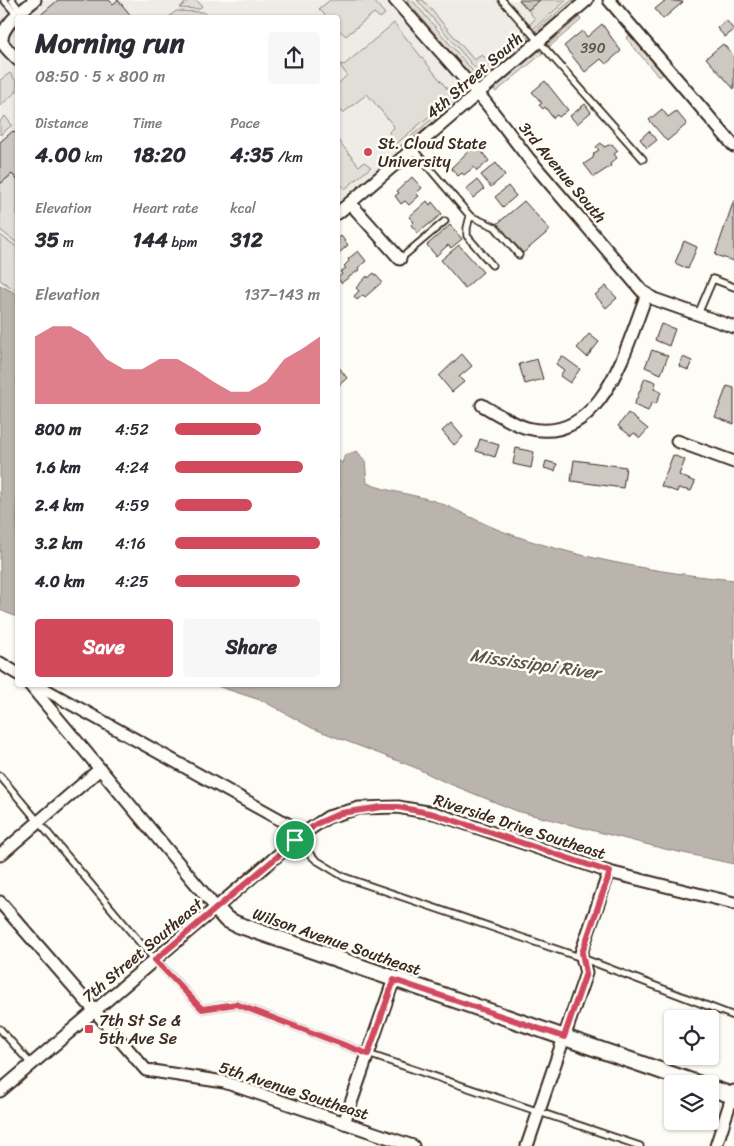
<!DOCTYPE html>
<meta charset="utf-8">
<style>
body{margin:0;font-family:Sriracha,sans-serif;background:#f7f7f7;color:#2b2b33;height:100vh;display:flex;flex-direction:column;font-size:19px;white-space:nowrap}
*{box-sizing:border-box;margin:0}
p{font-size:16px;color:#7c7c81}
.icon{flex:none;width:28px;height:28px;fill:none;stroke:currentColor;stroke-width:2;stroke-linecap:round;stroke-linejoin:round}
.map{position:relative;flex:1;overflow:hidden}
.side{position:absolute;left:15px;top:15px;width:325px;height:672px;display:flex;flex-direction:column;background:#fff;border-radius:5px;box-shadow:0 1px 4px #0004}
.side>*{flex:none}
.tools{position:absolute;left:664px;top:1010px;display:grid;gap:10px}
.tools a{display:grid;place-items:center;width:55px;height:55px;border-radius:5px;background:#fff;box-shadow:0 1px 4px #0004;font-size:25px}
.pin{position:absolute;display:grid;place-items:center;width:42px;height:42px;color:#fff;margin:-21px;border:2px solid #fff;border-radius:50%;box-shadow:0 1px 5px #0007}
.round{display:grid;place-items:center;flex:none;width:52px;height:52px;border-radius:5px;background:#f7f7f7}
.headline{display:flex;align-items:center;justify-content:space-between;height:85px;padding:0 20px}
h1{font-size:28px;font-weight:700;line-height:38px}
.figures{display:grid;grid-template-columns:repeat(3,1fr);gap:8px;height:85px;padding:5px 20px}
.figures div{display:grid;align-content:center}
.figures b{font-size:21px;font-weight:700}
.figures small{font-size:14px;font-weight:400}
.figures p{font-size:14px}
.chart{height:140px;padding:10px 20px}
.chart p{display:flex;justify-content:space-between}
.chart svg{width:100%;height:90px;margin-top:5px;fill:#d1495b;opacity:.7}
.action{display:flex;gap:10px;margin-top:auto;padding:10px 20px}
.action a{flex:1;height:58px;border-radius:5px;background:#d1495b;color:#fff;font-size:20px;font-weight:700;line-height:58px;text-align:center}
.action a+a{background:#f7f7f7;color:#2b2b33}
ul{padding:0 20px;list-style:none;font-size:16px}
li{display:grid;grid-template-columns:80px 60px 1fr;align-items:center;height:38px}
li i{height:12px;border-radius:6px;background:#d1495b}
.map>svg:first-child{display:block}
</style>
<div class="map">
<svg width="734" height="1146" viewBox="0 0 734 1146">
<rect width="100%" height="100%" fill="#fdfcf7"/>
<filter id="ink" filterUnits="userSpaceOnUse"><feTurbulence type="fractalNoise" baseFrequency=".02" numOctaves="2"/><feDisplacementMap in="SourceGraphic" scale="10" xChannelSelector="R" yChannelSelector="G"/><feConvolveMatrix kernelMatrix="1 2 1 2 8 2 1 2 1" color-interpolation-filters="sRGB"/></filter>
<g filter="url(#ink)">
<polygon fill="#efece7" points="0,0 579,0 338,205 338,18 18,18 17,294 0,285"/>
<g fill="#e1ded7" stroke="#8e847a">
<polygon points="189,0 196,0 202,6 199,9 179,8"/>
<polygon points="330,0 373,0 385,14 380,18 374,13 346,36 338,29 338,18 327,17 319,9"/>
<polygon points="406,0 412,0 478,77 474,79"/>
<polygon points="417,0 423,0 474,60 482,55 488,60 524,30 527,34 480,74"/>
<polygon points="540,0 567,0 532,30 528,26 535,19 528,10"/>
<polygon points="572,0 577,0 538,32 534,32"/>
<polygon points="176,11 203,12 211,17 169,17"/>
<polygon points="579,17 581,20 549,47 549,44"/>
<polygon points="394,23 453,96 395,145 389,132 394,128 393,125 367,94 343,113 338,104 338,84 347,75 339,64 344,65"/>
<polygon points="630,35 663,74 659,77 626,38"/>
<polygon points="529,36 529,41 485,79 482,76"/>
<polygon points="539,51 543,53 496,92 494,89"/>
<polygon points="10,73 17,82 17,91 0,106 0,80"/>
<polygon points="456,98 458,102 404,146 400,146"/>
<polygon points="5,116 12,125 0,135 0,121"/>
<polygon points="338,140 359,166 364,162 371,167 345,189 338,181"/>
<polygon points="12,174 17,180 17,243 0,230 0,184"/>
<polygon points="0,235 17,247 17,291 0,280"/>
</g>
<g fill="#bbb4ad" stroke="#887d74">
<polygon points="0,285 17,294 17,617 0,610"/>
<path d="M 357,451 L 365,461 L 367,483 C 390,493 416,494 440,503 C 460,511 479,522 499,530 C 571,557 658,573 734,580 L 734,864 L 665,849 L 517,811 L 445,782 L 414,767 L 312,728 L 263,701 L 214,685 L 338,685 L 338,460 L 342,463 L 345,455 Z"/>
</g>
<g fill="#cdc8c2" stroke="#3b2a1e">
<polygon points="58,0 109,0 113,4 118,0 133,18 37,18"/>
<polygon points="519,0 540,0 528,10"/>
<polygon points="666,0 683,2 663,19 655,9"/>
<polygon points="726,20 734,30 725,37 717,28"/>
<polygon points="602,24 621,51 606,64 601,59 585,72 564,46 582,31 587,37"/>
<polygon points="723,44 734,56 734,89 706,58"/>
<polygon points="545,81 568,110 559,117 557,115 553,118 545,107 543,109 539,105 542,103 532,92"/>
<polygon points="585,104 591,112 577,124 570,116"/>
<polygon points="662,109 668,117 676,111 687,124 667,141 649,120"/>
<polygon points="13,131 15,133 18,131 18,180 12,174 0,184 0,142"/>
<polygon points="649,131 657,140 647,148 640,139"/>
<polygon points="601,143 604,147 612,144 618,151 614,154 617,158 610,164 611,166 594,177 584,164 593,158 594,153 599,150 596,147"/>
<polygon points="476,144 489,161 477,171 474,167 464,175 462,173 458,176 451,168"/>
<polygon points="496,163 505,175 491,187 481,175"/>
<polygon points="412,177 422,188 416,193 419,196 409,205 405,201 401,204 395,196 399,193 397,191"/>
<polygon points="477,180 484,189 473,198 466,189"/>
<polygon points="508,186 516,196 503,207 495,197"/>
<polygon points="734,200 734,261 715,255"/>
<polygon points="427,201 430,205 432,202 442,214 418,233 411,225 414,222 409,217"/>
<polygon points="524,201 550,230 523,253 497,224"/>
<polygon points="450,225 462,239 451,248 448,245 436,256 427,245"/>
<polygon points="341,236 348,245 338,254 338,238"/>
<polygon points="684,241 697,247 688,269 675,263"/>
<polygon points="459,245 483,272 465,288 441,260"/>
<polygon points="358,251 366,261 358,268 359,270 341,283 338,278 342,274 340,272 346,268 344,266 349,261 348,259"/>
<polygon points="374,273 382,282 365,297 363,295 357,300 354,296 359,291 356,288 367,276 368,278"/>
<polygon points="606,286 617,298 606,308 595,295"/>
<polygon points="661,324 675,329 669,346 655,340"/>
<polygon points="589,334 599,342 587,357 577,348"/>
<polygon points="652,350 668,356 661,374 645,367"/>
<polygon points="462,354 472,366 459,377 464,382 452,392 439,376"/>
<polygon points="562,356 580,369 570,383 560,376 564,370 556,364"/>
<polygon points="683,357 692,361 688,370 679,366"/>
<polygon points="537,359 543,379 525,384 519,364"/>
<polygon points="338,366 347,378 338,386"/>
<polygon points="645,378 656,382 654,389 661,392 656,404 652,402 648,411 634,405"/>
<polygon points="727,386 734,388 734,424 715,417"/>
<polygon points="628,413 648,429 640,438 634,433 631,436 618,426"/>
<polygon points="451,423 463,437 454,445 442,431"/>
<polygon points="480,439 499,445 495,457 476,451"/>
<polygon points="516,448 534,452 531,468 513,464"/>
<polygon points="673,455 685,460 679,475 695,482 691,491 678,488 677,492 661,486"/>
<polygon points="574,460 626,467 623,488 571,481"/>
<polygon points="546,461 557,464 555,471 544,468"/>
</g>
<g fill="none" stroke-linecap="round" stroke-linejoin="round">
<defs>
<g id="lane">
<polyline points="4,0 17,15"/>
<polyline points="12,0 21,12"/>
<polyline points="502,0 643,159"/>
<polyline points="413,149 470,216 495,227 519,255"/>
<polyline points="470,216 467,228 467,236 492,265"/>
<polyline points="400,259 445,221"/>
<polyline points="698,314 713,279 734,287"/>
<polyline points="0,776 147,951 202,1009 236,1004 368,1054 640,1146"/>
<polyline points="295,840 316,860 344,877 582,958 734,1016"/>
<polyline points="0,1029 31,1064"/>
</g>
<g id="street">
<polyline points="395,0 486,103 529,159 642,291 654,299 734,327"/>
<polyline points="609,0 734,146"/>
<path d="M 18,60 C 13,55 6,49 2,42 C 0,26 25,8 35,0"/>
<polyline points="350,203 400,259"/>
<polyline points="338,213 587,0"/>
<path d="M 482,405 C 497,414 511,423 527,428 C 603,447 626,346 647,294"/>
<polyline points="677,441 734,462"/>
<polyline points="0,663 18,674"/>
<polyline points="30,685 216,908"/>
<polyline points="37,685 304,833"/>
<polyline points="0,855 100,769"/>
<polyline points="0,902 146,1070 224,1082 413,1146"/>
<polyline points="0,1091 304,833 328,817 359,808 398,807 415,810 434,813 609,872 734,903"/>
<polyline points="344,1123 394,979"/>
<polyline points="527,1146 586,973 581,953 609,872"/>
<polyline points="716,1146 734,1091"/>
</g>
<g id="secondary">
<polyline points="216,908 226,919 236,924 699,1084"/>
<polyline points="710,1088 734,1096"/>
</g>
</defs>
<use href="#lane" stroke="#3b2a1e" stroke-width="9"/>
<use href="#street" stroke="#3b2a1e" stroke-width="15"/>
<use href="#secondary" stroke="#3b2a1e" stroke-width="19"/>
<use href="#lane" stroke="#fdfcf7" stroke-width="5.5"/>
<use href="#street" stroke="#fdfcf7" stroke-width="11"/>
<use href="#secondary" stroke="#fdfcf7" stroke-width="15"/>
</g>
</g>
<g fill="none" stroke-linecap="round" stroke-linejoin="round" filter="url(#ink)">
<defs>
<polygon id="route" points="382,807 398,807 434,814 610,872 582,953 586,973 564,1037 394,980 368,1054 236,1004 202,1009 155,960 316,824 341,813"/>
</defs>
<use href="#route" stroke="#fff" stroke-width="10"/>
<use href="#route" stroke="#d1495b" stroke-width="6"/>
</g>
<g fill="#d1495b" stroke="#fdfcf7" stroke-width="2">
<circle cx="368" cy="152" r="5"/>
<rect x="84" y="1024" width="10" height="10" rx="2.5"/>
</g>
<g text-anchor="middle" stroke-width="5" stroke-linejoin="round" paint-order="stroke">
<g font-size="14" fill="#605247">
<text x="593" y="53">390</text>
</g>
<g font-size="16" fill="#3b2a1e" stroke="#fdfcf7">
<text transform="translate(474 75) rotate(-41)" y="6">4th Street South</text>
<text transform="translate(563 172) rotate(50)" y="6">3rd Avenue South</text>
<text transform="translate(520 826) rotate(18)" y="6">Riverside Drive Southeast</text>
<text transform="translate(337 941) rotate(19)" y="6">Wilson Avenue Southeast</text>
<text transform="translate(142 950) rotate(-40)" y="6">7th Street Southeast</text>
<text transform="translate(294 1090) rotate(18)" y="6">5th Avenue Southeast</text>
</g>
<g font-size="16" fill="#3b2a1e" stroke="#fdfcf7" text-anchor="start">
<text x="378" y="149">St. Cloud State<tspan x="378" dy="18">University</tspan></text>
<text x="99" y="1026">7th St Se &amp;<tspan x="99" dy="18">5th Ave Se</tspan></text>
</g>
<g font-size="18" font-style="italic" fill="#615349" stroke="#fdfcf7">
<text transform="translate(535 664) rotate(8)" y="6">Mississippi River</text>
</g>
</g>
</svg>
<div class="tools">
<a><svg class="icon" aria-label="locate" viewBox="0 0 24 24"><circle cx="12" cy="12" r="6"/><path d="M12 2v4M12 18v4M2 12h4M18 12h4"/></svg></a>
<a><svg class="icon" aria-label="layers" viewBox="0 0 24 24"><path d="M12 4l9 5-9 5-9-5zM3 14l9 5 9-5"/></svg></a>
</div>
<div class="pin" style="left:295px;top:840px;background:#1e9e55"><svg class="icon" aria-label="arrive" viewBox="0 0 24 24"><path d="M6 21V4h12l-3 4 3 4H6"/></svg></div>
<section class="side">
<div class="headline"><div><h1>Morning run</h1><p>08:50 · 5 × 800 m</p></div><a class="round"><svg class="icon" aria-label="share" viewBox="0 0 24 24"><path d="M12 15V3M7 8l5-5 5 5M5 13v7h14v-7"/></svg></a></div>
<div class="figures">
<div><p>Distance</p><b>4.00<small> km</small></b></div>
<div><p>Time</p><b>18:20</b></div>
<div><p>Pace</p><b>4:35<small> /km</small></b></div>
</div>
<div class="figures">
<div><p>Elevation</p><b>35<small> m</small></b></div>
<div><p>Heart rate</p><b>144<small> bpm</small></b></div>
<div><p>kcal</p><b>312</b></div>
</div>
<div class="chart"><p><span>Elevation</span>137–143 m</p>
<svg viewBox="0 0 160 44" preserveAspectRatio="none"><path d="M0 44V11L10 6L20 6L30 11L40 22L50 27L60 27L70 22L80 22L90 27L100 33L110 38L120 38L130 33L140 22L150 17L160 11V44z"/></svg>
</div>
<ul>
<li><b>800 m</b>4:52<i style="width:59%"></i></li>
<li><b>1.6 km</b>4:24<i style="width:88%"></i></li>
<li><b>2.4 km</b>4:59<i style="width:53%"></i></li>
<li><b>3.2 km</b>4:16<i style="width:100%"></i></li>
<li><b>4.0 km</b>4:25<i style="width:86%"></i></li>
</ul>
<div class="action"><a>Save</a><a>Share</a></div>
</section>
</div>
